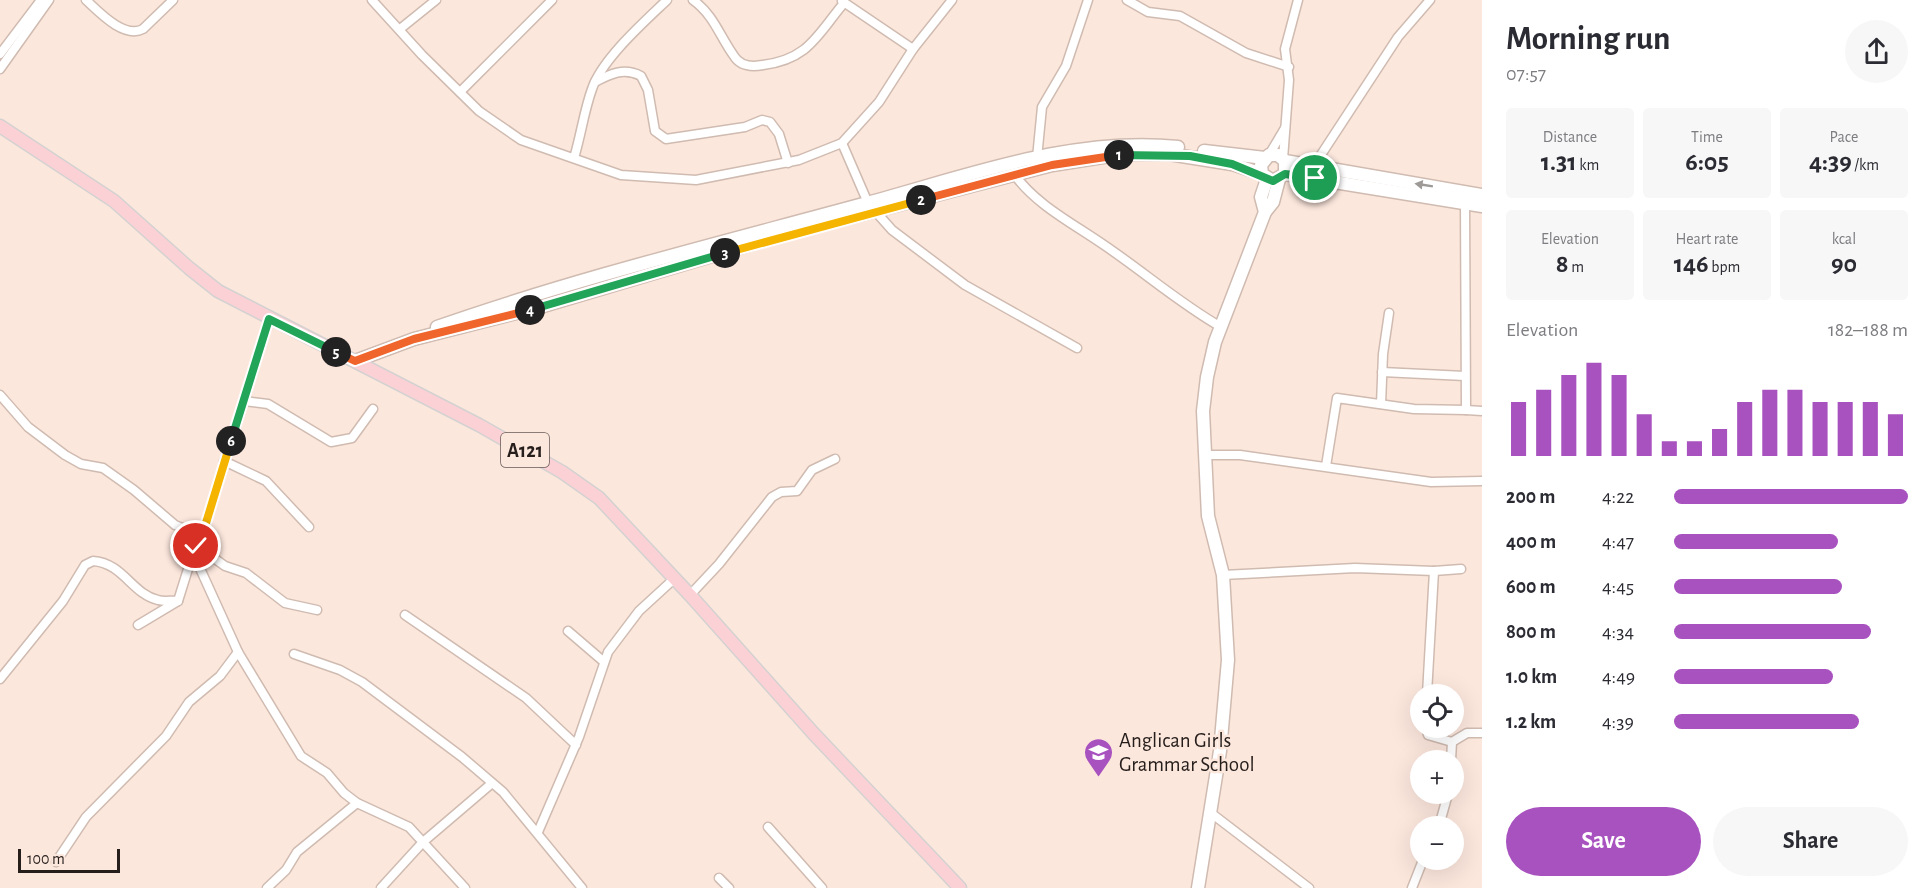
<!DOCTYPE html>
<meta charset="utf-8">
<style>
body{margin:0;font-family:"Alegreya Sans",sans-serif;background:#f7f7f7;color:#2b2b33;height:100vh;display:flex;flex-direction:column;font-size:22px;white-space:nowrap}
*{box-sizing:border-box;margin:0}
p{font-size:20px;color:#7c7c81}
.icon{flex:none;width:33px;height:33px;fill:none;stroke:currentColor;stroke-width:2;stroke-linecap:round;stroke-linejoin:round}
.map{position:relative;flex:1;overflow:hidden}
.side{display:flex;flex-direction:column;background:#fff;width:450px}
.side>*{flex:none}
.buttons{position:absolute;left:1410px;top:684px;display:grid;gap:12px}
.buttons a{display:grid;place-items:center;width:54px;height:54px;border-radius:50%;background:#fff;box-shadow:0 6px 24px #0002;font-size:30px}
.scale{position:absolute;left:18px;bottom:15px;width:102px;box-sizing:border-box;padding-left:6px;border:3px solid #261e1b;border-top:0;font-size:16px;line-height:21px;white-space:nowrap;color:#261e1b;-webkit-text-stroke:4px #fce7dd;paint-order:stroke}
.pin{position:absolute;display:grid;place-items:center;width:51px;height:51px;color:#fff;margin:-26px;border:3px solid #fff;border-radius:50%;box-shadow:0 2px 6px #0007}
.km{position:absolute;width:30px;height:30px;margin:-15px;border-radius:50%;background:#222;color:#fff;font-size:16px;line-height:30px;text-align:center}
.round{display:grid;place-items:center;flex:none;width:63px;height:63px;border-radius:32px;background:#f7f7f7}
.summary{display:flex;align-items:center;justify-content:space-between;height:102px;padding:0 24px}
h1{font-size:33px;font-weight:600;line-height:45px}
.stats{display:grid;grid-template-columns:repeat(3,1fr);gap:9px;height:102px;padding:6px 24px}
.stats div{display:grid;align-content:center;border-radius:6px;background:#f7f7f7;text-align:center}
.stats b{font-size:26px;font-weight:600}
.stats small{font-size:16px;font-weight:400}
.stats p{font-size:16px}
.chart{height:168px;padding:12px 24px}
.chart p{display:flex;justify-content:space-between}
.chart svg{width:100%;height:108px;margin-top:6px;stroke:#a852bf;stroke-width:6}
.button{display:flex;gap:12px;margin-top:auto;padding:12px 24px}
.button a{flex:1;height:69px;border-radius:36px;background:#a852bf;color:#fff;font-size:24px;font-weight:600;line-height:69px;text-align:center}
.button a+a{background:#f7f7f7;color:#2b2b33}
ul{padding:0 24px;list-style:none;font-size:20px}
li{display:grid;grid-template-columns:96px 72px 1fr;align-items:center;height:45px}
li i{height:15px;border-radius:8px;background:#a852bf}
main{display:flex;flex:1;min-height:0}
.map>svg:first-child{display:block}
</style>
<main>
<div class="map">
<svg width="1482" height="888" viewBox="0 0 1482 888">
<rect width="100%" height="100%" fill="#fce7dd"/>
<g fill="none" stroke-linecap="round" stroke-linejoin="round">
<defs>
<g id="street">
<path d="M 86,0 C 99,12 124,39 143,29 L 173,0"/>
<polyline points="372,0 422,55 479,111 521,140 621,175 696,180 799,160 842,143 879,102 913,49 952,0"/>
<path d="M 693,0 C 714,15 720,37 734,56 C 740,66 752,67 763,65 C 809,59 817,35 844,3"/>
<polyline points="1127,0 1148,12 1180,16 1246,53 1289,67"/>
<polyline points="842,1 913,49"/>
<polyline points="400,29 436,0"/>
<polyline points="0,54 41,0"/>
<polyline points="0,69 49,0"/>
<path d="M 595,82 C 610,74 624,67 641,76 L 648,90 L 655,131 L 666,139 L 745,127 L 762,120 L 770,122 L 779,134 L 788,163"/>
<polyline points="460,92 552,0"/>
<polyline points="842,143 868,203 892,230 965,285 1077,348"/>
<polyline points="1269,155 1285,128"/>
<path d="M 574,158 C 581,135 584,111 592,89 C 602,59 644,22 667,0"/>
<polyline points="1037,158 1042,107 1066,66 1088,0"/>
<polyline points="1283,159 1289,80 1285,49 1298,0"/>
<polyline points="1313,167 1398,37 1430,0"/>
<path d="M 1014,174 C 1036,205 1074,224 1104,245 C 1144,272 1179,303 1221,327"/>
<polyline points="1382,372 1465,376"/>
<polyline points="0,395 28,427 65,455 81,464 103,468 134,490 175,525 202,536"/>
<polyline points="244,401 268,404 331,442 352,438 373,409"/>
<polyline points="1381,404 1383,354 1389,313"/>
<polyline points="1466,410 1482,411"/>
<polyline points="1207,455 1240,455 1431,482 1482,481"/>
<polyline points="224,461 266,481 309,527"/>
<polyline points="1326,466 1337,398 1414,409 1466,410 1465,202"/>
<polyline points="197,546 225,566 246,573 285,603 317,610"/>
<polyline points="193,553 238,652 301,756 327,773 344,793 357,803 409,827 465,888"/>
<polyline points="1223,575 1355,568 1434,571 1461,569"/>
<polyline points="690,595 719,564 772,497 781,492 797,491 812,470 835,459"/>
<polyline points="405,615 526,698 576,745"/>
<polyline points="138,625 178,601 193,553 202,536 269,319"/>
<polyline points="568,631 603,661"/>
<polyline points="294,654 340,670 362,682 462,757 503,792 582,888"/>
<path d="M 0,679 L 63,601 L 85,565 L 93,561 C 123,563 132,594 158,600 C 164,602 172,600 178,601"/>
<polyline points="1427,694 1434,571"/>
<polyline points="1426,728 1428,735 1452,742"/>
<polyline points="1452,742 1467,733 1482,733"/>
<polyline points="1451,760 1452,742"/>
<polyline points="1211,813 1309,888"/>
<polyline points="1439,826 1448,794"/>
<polyline points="768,827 822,888"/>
<polyline points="538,832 579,737 608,652 639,611 675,578"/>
<polyline points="56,862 86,817 166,736 189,702 220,676 238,652"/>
<polyline points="719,878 729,888"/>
<polyline points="267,888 286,870 297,852 357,803"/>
<polyline points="381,888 423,842 491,784"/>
<polyline points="1412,888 1423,860"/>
</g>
<g id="secondary">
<polyline points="1204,151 1265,158"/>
<polyline points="1285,161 1482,195"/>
<polyline points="1285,174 1482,206"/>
<polyline points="1265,212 1261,197 1267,179"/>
<path d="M 437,327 C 577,278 724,242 867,203 C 968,176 1072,136 1178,147"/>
<polyline points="355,361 414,339 543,306 782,235 1052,165 1122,154 1169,154 1232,164 1262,174 1273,181 1285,174 1285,161 1278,155 1269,155 1261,165 1262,174"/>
<polyline points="1198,888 1220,751 1228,660 1223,575 1208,516 1203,411 1207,377 1215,342 1265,212 1273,202 1279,179"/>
</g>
<polyline id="primary" points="0,126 114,201 189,268 218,291 479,425 562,472 599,498 690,595 814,734 960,888"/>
</defs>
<use href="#street" stroke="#d0bbb1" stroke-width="11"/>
<use href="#secondary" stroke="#d0bbb1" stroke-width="15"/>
<use href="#primary" stroke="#d4d2d1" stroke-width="15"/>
<use href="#street" stroke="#fff" stroke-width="8"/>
<use href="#secondary" stroke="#fff" stroke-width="12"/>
<use href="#primary" stroke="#fbd1d6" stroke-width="12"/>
</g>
<defs><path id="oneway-solid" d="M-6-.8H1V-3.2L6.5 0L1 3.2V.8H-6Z" transform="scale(1.5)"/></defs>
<use fill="#9d9a98" href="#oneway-solid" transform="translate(1424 185) rotate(-171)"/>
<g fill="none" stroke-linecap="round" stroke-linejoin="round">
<defs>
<polyline id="split-1" points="1119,155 1190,156 1232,164 1273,181 1285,174 1315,178"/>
<polyline id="split-2" points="921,200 1052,165 1119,155"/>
<polyline id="split-3" points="725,253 921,200"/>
<polyline id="split-4" points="530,310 725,253"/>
<polyline id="split-5" points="336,352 355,361 414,339 530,310"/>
<polyline id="split-6" points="231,441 269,319 336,352"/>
<polyline id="split-7" points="196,546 202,536 231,441"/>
</defs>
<use href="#split-1" stroke="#fff" stroke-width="12"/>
<use href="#split-2" stroke="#fff" stroke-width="12"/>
<use href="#split-3" stroke="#fff" stroke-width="12"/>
<use href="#split-4" stroke="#fff" stroke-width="12"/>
<use href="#split-5" stroke="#fff" stroke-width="12"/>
<use href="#split-6" stroke="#fff" stroke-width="12"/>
<use href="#split-7" stroke="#fff" stroke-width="12"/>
<use href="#split-1" stroke="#22a559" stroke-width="8"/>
<use href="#split-2" stroke="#f0652b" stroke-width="8"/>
<use href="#split-3" stroke="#f5b400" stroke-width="8"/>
<use href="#split-4" stroke="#22a559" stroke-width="8"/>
<use href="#split-5" stroke="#f0652b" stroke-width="8"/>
<use href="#split-6" stroke="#22a559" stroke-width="8"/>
<use href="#split-7" stroke="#f5b400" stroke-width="8"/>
</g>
<defs>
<symbol id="school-pin" viewBox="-11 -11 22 30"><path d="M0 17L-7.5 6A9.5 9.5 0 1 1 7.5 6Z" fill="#a852bf" stroke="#fce7dd"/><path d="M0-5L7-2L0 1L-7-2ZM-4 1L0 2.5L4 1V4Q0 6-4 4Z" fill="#fff"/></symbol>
</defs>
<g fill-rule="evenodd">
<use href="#school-pin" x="1082" y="736" width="33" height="45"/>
</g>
<g text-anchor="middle" stroke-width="5" stroke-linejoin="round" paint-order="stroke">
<rect fill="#fce7dd" stroke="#665a55" stroke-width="1.5" x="501" y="433" width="48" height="34" rx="4.5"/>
<g font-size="20" font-weight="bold" fill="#261e1b">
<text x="525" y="457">A121</text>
</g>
<g font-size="21" fill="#261e1b" stroke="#fce7dd" text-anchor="start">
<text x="1119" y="747">Anglican Girls<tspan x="1119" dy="24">Grammar School</tspan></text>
</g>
</g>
</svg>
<div class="buttons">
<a><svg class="icon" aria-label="locate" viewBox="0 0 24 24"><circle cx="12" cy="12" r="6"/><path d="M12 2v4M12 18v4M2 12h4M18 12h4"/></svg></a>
<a>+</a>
<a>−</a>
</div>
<div class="scale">100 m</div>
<div class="pin" style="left:1315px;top:178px;background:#1e9e55"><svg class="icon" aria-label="arrive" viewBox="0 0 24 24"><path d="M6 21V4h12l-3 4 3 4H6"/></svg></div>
<div class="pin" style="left:196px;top:546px;background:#d93025"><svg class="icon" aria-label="check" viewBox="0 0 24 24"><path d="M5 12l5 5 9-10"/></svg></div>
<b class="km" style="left:1119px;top:155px">1</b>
<b class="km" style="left:921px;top:200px">2</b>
<b class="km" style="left:725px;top:253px">3</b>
<b class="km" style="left:530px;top:310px">4</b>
<b class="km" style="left:336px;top:352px">5</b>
<b class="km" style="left:231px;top:441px">6</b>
</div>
<section class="side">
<div class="summary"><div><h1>Morning run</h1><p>07:57</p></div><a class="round"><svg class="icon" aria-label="share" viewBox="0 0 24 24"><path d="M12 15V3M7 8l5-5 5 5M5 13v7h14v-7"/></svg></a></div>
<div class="stats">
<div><p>Distance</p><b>1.31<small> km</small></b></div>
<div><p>Time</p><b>6:05</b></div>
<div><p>Pace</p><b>4:39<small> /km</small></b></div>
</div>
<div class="stats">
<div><p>Elevation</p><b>8<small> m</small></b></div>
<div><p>Heart rate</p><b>146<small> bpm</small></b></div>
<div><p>kcal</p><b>90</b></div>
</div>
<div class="chart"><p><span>Elevation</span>182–188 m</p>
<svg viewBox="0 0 160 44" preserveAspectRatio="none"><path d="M5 44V22M15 44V17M25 44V11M35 44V6M45 44V11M55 44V27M65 44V38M75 44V38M85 44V33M95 44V22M105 44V17M115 44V17M125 44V22M135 44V22M145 44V22M155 44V27"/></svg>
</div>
<ul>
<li><b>200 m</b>4:22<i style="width:100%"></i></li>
<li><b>400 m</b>4:47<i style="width:70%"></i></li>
<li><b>600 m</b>4:45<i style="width:72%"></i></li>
<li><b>800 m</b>4:34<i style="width:84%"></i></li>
<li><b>1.0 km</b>4:49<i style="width:68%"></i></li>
<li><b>1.2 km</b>4:39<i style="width:79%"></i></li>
</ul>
<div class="button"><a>Save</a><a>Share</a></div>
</section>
</main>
